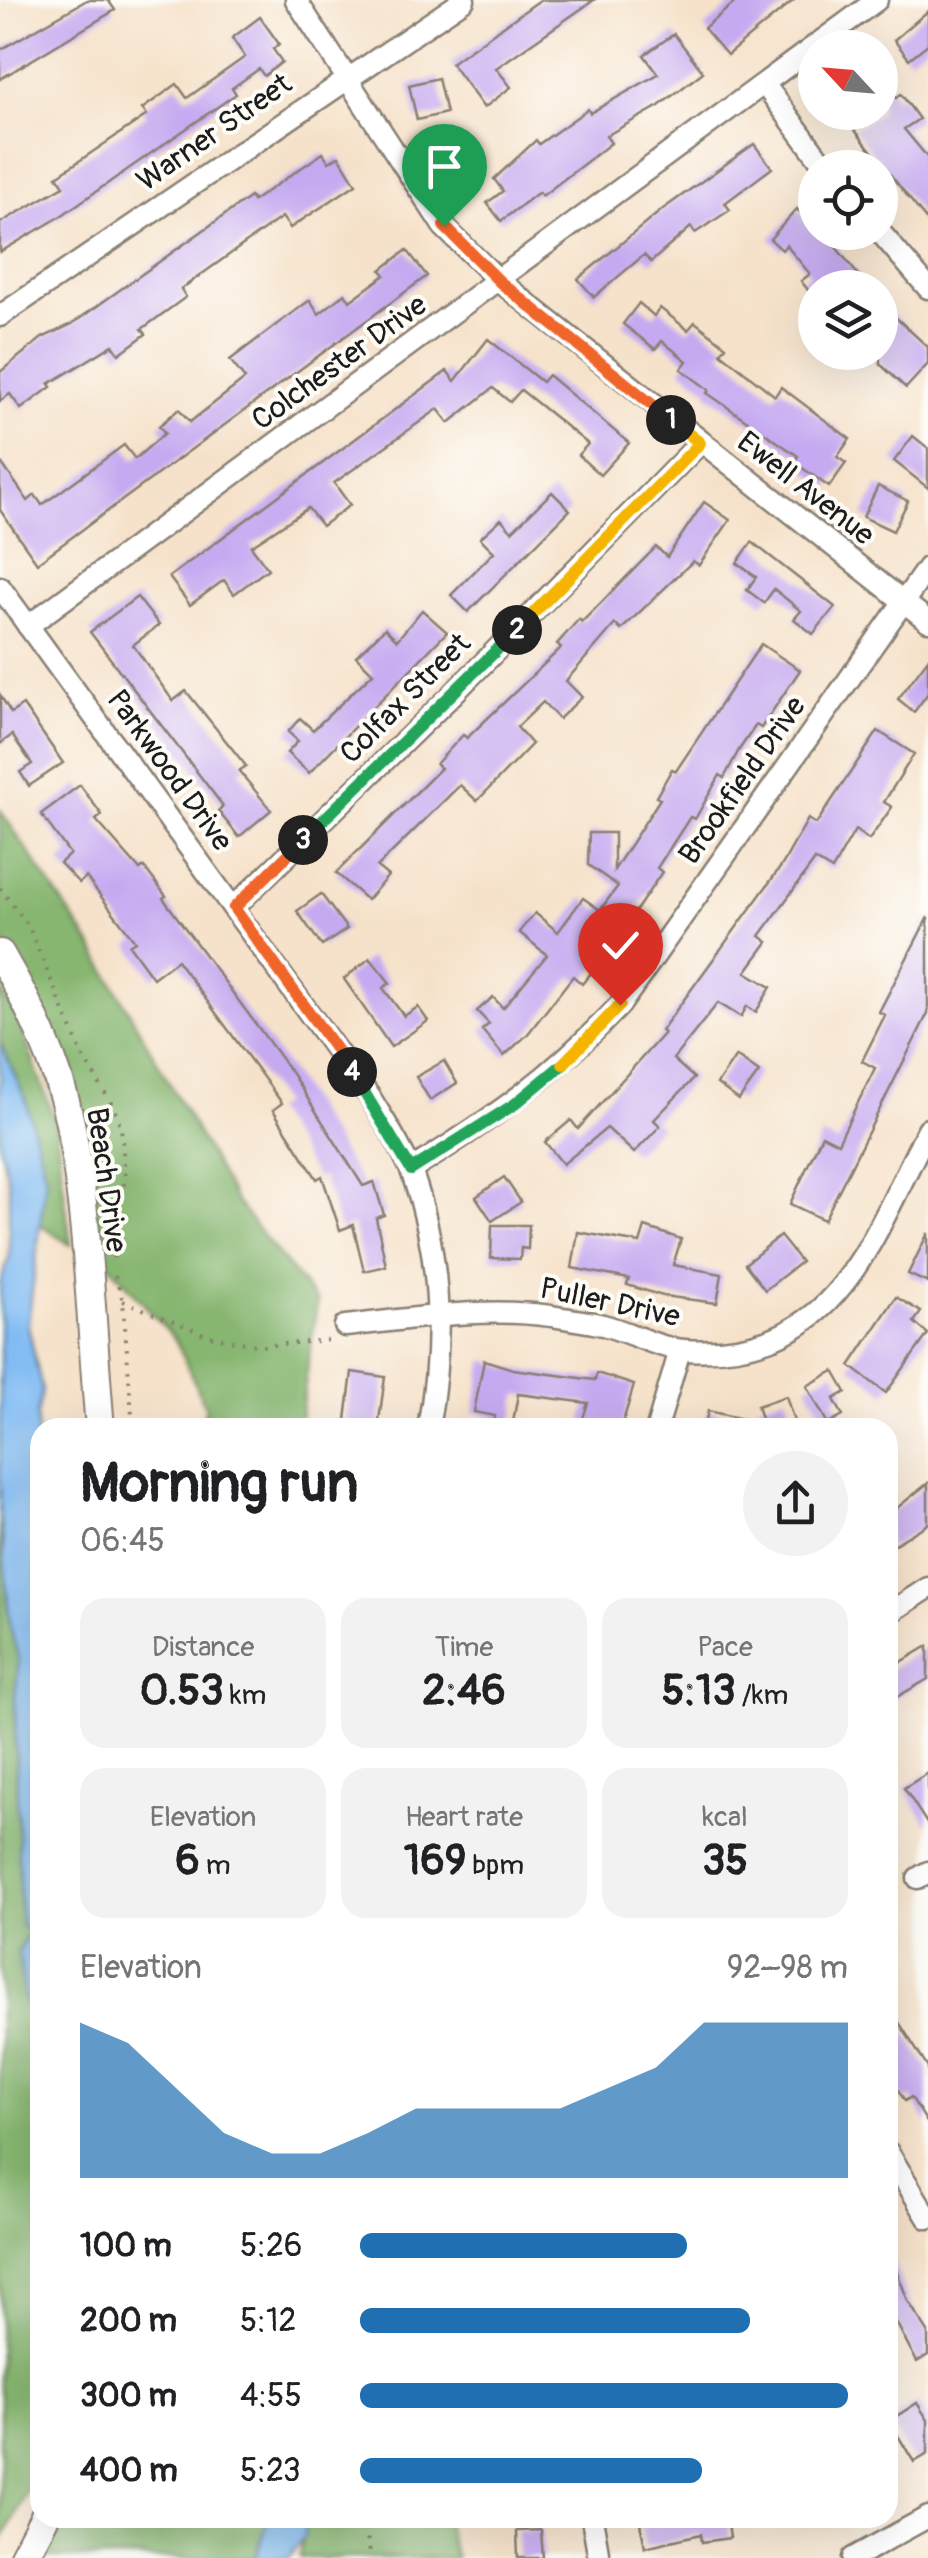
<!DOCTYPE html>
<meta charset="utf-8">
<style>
body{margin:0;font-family:Pangolin,sans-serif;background:#f2f2f2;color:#202124;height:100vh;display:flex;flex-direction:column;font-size:38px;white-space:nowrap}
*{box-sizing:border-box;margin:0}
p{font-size:32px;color:#757577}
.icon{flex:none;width:55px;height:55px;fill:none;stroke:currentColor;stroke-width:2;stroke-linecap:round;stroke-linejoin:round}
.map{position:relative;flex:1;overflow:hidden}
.details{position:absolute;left:30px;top:1418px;width:868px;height:1110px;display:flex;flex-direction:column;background:#fff;border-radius:30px;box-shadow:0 10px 40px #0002}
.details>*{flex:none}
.needle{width:65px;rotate:296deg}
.tools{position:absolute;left:798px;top:30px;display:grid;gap:20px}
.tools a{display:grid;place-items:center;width:100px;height:100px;border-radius:50%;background:#fff;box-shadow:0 10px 40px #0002;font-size:50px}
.pin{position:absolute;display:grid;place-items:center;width:85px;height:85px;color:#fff;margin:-102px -42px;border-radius:50% 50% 50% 0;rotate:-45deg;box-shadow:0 0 10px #0007}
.pin .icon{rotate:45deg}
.km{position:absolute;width:50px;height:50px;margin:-25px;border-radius:50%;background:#222;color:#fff;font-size:28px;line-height:50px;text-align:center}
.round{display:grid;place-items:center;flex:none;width:105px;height:105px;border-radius:52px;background:#f2f2f2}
.summary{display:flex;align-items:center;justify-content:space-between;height:170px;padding:0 50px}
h1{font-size:55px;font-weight:700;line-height:75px}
.figures{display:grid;grid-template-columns:repeat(3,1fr);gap:15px;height:170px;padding:10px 50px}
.figures div{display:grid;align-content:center;border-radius:25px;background:#f2f2f2;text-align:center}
.figures b{font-size:42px;font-weight:700}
.figures small{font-size:28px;font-weight:400}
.figures p{font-size:28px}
.chart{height:280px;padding:20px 50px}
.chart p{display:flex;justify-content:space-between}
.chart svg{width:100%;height:180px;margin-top:10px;fill:#1f6fb2;opacity:.7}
ul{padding:0 50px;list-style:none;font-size:32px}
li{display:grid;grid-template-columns:160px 120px 1fr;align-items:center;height:75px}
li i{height:25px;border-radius:12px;background:#1f6fb2}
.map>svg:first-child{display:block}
</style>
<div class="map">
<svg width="928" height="2558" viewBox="0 0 928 2558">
<rect width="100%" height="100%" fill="#fdfcf7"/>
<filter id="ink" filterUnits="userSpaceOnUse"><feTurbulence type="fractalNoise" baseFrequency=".01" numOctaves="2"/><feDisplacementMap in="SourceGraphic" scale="20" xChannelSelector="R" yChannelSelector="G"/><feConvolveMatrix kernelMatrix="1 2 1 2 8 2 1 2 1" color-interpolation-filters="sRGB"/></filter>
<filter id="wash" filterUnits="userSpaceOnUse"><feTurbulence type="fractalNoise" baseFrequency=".0048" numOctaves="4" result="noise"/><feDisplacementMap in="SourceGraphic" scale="40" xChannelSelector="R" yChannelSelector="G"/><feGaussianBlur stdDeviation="2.25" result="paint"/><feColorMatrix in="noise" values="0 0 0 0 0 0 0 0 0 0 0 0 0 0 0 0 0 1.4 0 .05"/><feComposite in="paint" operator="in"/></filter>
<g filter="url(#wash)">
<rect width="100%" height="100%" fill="#f6e2ca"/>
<g fill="#86b66f" stroke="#516946" stroke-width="2.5">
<polygon points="0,810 94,949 236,1202 317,1302 299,1427 200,1427 206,1408 176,1341 99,1253 13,953 0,936"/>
<polygon points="0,987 19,1022 55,1121 71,1245 40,1225 25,1098 0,1043"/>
<polygon points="0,1511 10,1626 19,1661 15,1698 20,1911 30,1932 18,1951 34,2008 33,2065 40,2088 40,2467 0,2545"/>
<polygon points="66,2518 270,2518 255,2558 46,2558"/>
<polygon points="305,2518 444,2518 456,2558 300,2558"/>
</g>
<g fill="#82bcf3" stroke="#4f6c88" stroke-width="2.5">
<polygon points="0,1043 25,1098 46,1177 28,1325 42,1390 37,1415 40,2088 33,2065 34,2009 26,2005 18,1951 30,1932 22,1926 20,1911 15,1698 19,1661 10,1626 0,1511 0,1283 9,1258 9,1184 0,1145"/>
<polygon points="270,2518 305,2518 304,2537 289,2558 255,2558"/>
</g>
<g id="blocks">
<g fill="#c6aaf1">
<polygon points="87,0 108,0 115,10 0,79 0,50"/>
<polygon points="540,0 594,0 496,68 511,87 484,108 451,63"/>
<polygon points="738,0 794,0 727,55 704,28"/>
<polygon points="928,11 928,44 909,59 894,40"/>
<polygon points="260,17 279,44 273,49 282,62 264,76 259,69 232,88 236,94 58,218 0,252 0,223 64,186 57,176 147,115 142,109 177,84 187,98 245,57 232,38"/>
<polygon points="674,34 703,72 659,106 606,136 611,143 542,196 539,192 501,221 487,203 503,191 494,179 536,140 539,144 588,109 590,113 658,74 644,55"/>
<polygon points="438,78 446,113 417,120 409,85"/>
<polygon points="880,78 896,98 901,94 919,119 904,129 928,158 928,222 854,129 880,112"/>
<polygon points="754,144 772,168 725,203 730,210 695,233 691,227 651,262 644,255 594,297 578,279 663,209"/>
<polygon points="323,153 329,162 339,156 356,184 290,228 282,217 181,289 186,297 142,329 146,334 119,354 113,345 49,384 51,387 21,409 10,394 0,401 0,372 42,338 72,324 250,197 253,201"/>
<polygon points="797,209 815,225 815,232 824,232 859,276 845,288 815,288 812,295 801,281 810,274 786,245 782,250 770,239"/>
<polygon points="407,250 427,276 37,563 0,510 0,461 28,501 35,495 42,505 124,445 135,459 165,433 159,426 179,409 190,422 245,379 230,360 276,325 310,300 319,314 345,293 350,301 385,275 381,270"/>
<polygon points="639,303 654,316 660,308 688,330 695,322 726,346 721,353 775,396 781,387 850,439 837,457 846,463 829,487 794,462 798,456 707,393 709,390 681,369 687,361 662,341 655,349 623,324"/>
<polygon points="880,303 928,347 928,364 906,388 880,364"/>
<polygon points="488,339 542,382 548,375 629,443 600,475 578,455 588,444 521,390 510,402 493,388 449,423 438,409 334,483 350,505 322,526 308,508 251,546 268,569 234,594 224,580 190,605 169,577 447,371 455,381"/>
<polygon points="913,436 928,448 928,488 894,461"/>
<polygon points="878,486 908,501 893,531 863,517"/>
<polygon points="552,492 570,510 468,612 451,595 494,552 480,538 501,519 512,531"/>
<polygon points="704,502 730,520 699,565 693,561 621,630 615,624 566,681 582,697 559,719 543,702 517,727 532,744 477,801 460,785 377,867 388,876 367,900 336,873 441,768 436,764 463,735 467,738 561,648 557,644 579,619 582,622 656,547 667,557"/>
<polygon points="752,542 835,607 813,634 794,619 801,611 774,589 764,603 747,590 756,577 737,563"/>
<polygon points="137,597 159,625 133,645 173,701 186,691 246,766 239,771 271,810 239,837 218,811 223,806 90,632"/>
<polygon points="422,610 447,632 309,773 287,753 298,741 288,732 300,718 313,730 373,673 356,656 385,628 397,640"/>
<polygon points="761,644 800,670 761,728 756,725 739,750 724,778 720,775 695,819 690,817 657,868 662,872 606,955 582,984 573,976 527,1035 504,1056 482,1030 489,1024 477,1011 493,997 503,1008 547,955 519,932 535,913 558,932 583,898 600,910 618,886 588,865 589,833 614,833 614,870 660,799 656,797 672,769 676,771"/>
<polygon points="928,659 928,693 914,712 898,699"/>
<polygon points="0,695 11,713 23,705 63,763 29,786 20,772 32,764 12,735 0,744"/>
<polygon points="878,731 914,754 884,802 892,807 869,840 855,830 832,870 815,860 760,936 768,942 746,972 771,987 756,1012 747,1006 741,1017 718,1003 673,1059 694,1078 654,1120 660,1126 634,1153 607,1128 563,1164 545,1142 571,1120 578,1129 664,1033 661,1031 782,865 808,819 816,824"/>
<polygon points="80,785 102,815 96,820 140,870 144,867 166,896 163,898 291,1072 363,1186 374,1182 384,1215 376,1218 386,1266 364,1271 353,1225 340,1230 322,1176 317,1179 273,1110 282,1103 177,960 153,978 129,945 135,941 86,877 79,883 60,863 70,854 41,814"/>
<polygon points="321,894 347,929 322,946 297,911"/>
<polygon points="928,917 928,1013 824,1220 790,1204 822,1135 838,1143 875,1068 862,1061 885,1015 879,1012"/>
<polygon points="370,958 390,983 383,988 404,1016 418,1007 428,1021 391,1047 344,979"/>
<polygon points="736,1056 759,1072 739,1100 717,1084"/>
<polygon points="444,1061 457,1083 430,1100 416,1077"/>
<polygon points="504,1177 521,1202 492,1221 476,1197"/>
<polygon points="492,1225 529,1225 528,1249 521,1248 520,1259 491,1258"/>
<polygon points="645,1227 681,1239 673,1265 722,1274 717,1303 663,1296 627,1285 629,1279 572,1268 578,1232 640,1243"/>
<polygon points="928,1233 928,1283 908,1274"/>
<polygon points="780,1236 801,1262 765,1290 745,1264"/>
<polygon points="896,1297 921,1312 914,1322 928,1334 886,1393 850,1366"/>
<polygon points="484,1360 513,1369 595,1380 597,1373 634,1385 621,1428 582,1421 588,1403 518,1394 512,1428 494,1426 495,1416 474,1412"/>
<polygon points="834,1371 846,1392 834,1399 843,1416 828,1424 807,1386"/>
<polygon points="352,1372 385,1377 378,1428 345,1428"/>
<polygon points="786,1396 796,1428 764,1428 757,1406"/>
<polygon points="708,1411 752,1421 751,1428 704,1428"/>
<polygon points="928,1483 928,1524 888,1548 888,1515"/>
<polygon points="928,1646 928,1679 888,1702 888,1670"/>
<polygon points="928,1773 928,1825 904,1788"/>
<polygon points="888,2005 928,2068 928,2124 911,2097 905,2101 888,2074"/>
<polygon points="888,2248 908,2301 928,2332 928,2355 917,2362 888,2307"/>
<polygon points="917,2403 928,2420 928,2454 914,2462 889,2421"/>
<polygon points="664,2518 727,2518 730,2538 702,2542 701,2534 645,2547 640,2523"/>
<polygon points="541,2530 543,2558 518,2558 517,2531"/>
</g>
</g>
</g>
<g filter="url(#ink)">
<use href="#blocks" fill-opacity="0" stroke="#897f73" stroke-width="2.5"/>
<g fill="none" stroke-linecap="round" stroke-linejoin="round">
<defs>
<g id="minor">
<polyline points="296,0 443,226 499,281 928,621"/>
<polyline points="765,85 826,168"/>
<polyline points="880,232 928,288"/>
<polyline points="0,316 464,0"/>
<path d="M 0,587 L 370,1097 C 384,1121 402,1147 412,1173 C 441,1255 444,1342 428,1428"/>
<polyline points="28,626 877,0"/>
<polyline points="234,907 451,696 700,443"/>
<path d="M 411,1170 C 495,1117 551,1078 620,1005 L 928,567"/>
<path d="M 345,1326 C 413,1319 483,1306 551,1316 C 568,1319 586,1321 603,1325 C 630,1332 657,1348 684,1350 C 838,1360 869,1243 928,1129"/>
<polyline points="657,1428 680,1350"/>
<polyline points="888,1614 928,1588"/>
<polyline points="918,1878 928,1872"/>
<polyline points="888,2152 928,2218"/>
<polyline points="592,2518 599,2558"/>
<polyline points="853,2558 928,2517"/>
</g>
<g id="tertiary">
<path d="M 0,954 C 30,1006 58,1063 70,1123 C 89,1222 91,1327 100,1428"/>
<polyline points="23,2558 44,2518"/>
</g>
</defs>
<use href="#minor" stroke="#897f73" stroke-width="25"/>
<use href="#tertiary" stroke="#897f73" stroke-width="32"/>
<g stroke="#897f73" stroke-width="4" stroke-dasharray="2.5 8" stroke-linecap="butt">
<polyline points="0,888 28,925 83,1057 113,1106 121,1127 125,1177 113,1261"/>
<polyline points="115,1276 123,1301 133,1428"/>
<polyline points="123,1301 209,1336 261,1346 330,1340"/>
<polyline points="363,2518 371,2558"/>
</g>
<use href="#minor" stroke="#fff" stroke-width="20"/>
<use href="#tertiary" stroke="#fff" stroke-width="28"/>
</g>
</g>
<g fill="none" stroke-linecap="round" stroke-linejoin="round" filter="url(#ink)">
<defs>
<polyline id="split-1" points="444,226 500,282 671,420"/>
<polyline id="split-2" points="517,630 700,443 671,420"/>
<polyline id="split-3" points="303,840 517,630"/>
<polyline id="split-4" points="303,840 234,908 352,1072"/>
<polyline id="split-5" points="352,1072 411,1170 515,1104 563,1064"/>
<polyline id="split-6" points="563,1064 620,1005"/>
</defs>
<use href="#split-1" stroke="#fff" stroke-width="20"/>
<use href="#split-2" stroke="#fff" stroke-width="20"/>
<use href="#split-3" stroke="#fff" stroke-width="20"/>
<use href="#split-4" stroke="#fff" stroke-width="20"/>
<use href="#split-5" stroke="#fff" stroke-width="20"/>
<use href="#split-6" stroke="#fff" stroke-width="20"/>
<use href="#split-1" stroke="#f0652b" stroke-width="12"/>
<use href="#split-2" stroke="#f5b400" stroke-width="12"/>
<use href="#split-3" stroke="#22a559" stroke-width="12"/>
<use href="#split-4" stroke="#f0652b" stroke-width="12"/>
<use href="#split-5" stroke="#22a559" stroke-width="12"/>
<use href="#split-6" stroke="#f5b400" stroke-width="12"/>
</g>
<g text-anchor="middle" stroke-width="8" stroke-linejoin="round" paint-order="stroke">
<g font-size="30" fill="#1c1c1c" stroke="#fdfcf7">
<text transform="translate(214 132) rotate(-35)" y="10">Warner Street</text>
<text transform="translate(339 362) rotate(-36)" y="10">Colchester Drive</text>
<text transform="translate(806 488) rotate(38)" y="10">Ewell Avenue</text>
<text transform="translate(405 698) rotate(-45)" y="10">Colfax Street</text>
<text transform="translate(170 770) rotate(54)" y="10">Parkwood Drive</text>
<text transform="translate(742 780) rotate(-55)" y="10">Brookfield Drive</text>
<text transform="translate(107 1180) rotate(82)" y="10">Beach Drive</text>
<text transform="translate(610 1302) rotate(12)" y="10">Puller Drive</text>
</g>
</g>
</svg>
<div class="tools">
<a><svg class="needle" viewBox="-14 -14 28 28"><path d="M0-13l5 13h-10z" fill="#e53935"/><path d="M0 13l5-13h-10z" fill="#757577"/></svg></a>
<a><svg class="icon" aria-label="locate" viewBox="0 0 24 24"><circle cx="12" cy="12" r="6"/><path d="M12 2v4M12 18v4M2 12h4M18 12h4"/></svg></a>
<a><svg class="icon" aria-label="layers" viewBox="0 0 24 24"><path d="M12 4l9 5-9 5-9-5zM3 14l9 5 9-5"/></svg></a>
</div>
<div class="pin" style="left:444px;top:226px;background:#1e9e55"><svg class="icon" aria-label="arrive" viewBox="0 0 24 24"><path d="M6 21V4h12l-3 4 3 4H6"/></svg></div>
<div class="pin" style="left:620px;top:1005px;background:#d93025"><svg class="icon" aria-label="check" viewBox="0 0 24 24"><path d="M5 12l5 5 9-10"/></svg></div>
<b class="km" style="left:671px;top:420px">1</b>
<b class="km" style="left:517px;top:630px">2</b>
<b class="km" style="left:303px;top:840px">3</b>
<b class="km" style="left:352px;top:1072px">4</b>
<section class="details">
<div class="summary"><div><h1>Morning run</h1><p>06:45</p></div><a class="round"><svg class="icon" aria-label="share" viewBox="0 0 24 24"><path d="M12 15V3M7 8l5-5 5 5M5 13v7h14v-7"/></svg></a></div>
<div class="figures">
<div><p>Distance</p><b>0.53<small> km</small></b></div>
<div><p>Time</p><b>2:46</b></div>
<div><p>Pace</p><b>5:13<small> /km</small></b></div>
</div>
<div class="figures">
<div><p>Elevation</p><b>6<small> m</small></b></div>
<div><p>Heart rate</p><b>169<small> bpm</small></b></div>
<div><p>kcal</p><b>35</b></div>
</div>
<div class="chart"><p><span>Elevation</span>92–98 m</p>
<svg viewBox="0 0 160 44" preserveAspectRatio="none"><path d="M0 44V6L10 11L20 22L30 33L40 38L50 38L60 33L70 27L80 27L90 27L100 27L110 22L120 17L130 6L140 6L150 6L160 6V44z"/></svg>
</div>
<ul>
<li><b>100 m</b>5:26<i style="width:67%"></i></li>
<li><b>200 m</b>5:12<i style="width:80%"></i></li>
<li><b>300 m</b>4:55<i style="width:100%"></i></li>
<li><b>400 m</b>5:23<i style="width:70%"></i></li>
</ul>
</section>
</div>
